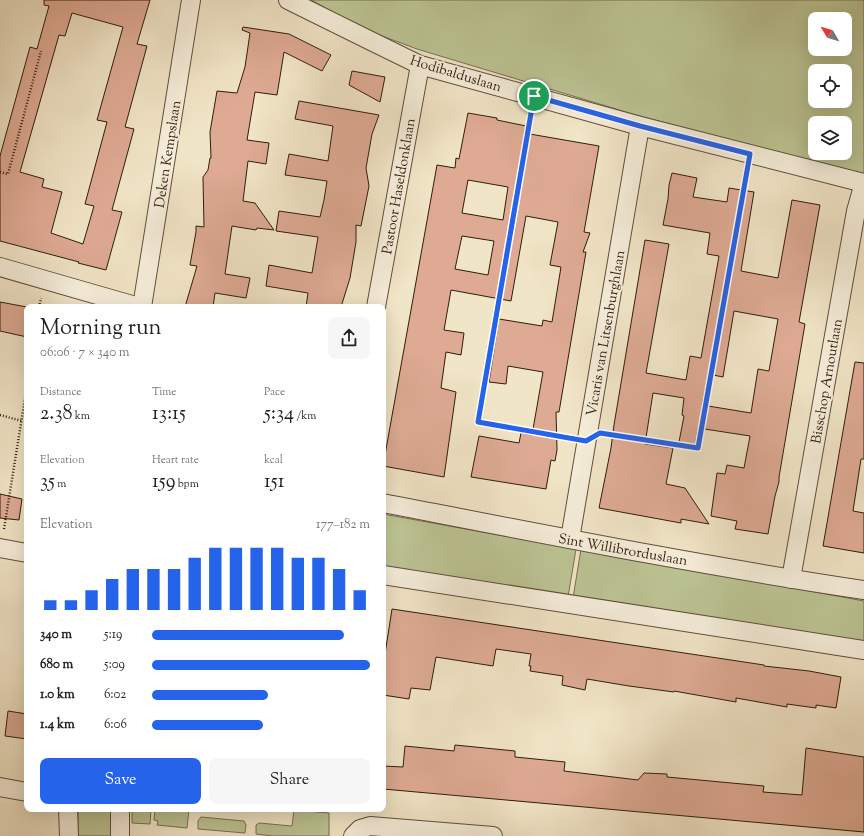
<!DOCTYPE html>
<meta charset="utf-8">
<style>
body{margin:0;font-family:"Sorts Mill Goudy",serif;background:#f6f6f6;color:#222;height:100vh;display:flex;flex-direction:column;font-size:15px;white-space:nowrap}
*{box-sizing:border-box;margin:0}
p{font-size:13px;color:#767676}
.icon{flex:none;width:22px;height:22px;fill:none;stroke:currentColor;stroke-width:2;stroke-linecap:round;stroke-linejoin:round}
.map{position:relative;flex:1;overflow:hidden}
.panel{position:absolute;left:24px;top:304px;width:362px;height:508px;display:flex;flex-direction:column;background:#fff;border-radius:8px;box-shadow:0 4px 16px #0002}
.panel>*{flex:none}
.needle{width:26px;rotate:308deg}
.buttons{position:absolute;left:808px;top:12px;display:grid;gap:8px}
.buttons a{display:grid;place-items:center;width:44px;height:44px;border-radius:8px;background:#fff;box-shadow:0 4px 16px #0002;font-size:20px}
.pin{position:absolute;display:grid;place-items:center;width:34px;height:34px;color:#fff;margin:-17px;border:2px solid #fff;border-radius:50%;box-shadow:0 1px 4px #0007}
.round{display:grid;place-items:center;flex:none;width:42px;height:42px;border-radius:8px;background:#f6f6f6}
.head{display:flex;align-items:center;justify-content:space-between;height:68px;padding:0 16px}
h1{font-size:22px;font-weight:600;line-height:30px}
.figures{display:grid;grid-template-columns:repeat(3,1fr);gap:6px;height:68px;padding:4px 16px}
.figures div{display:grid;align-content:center}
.figures b{font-size:20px;font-weight:600}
.figures small{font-size:11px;font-weight:400}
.figures p{font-size:11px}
.chart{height:112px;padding:8px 16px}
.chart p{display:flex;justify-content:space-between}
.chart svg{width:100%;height:72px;margin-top:4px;stroke:#2563eb;stroke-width:6}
.cta{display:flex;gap:8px;margin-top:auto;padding:8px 16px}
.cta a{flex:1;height:46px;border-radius:8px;background:#2563eb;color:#fff;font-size:16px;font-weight:600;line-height:46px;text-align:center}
.cta a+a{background:#f6f6f6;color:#222}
ul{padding:0 16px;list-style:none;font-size:13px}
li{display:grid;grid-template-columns:64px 48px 1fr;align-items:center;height:30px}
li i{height:10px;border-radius:5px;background:#2563eb}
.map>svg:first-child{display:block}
</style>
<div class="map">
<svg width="864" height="836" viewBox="0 0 864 836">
<rect width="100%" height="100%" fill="#f1e5c7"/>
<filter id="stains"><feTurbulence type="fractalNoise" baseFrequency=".005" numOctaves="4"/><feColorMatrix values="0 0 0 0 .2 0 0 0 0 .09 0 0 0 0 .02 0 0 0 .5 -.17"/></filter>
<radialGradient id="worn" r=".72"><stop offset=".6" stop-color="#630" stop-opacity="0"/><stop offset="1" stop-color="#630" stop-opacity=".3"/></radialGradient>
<g fill="#bcc494" stroke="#767050" fill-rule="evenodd">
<path d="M 311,0 L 864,0 L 864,175 L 636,115 L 417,49 L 366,30 ZM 815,19 L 845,19 L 845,49 L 815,49 ZM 815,71 L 845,71 L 845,101 L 815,101 ZM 815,123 L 845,123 L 845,153 L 815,153 Z"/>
<polygon points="383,514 576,549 568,597 383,569"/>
<polygon points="581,549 864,601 864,642 573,598"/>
<polygon points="78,809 112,809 113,836 78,836"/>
<polygon points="132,809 151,809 150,824 132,823"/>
<polygon points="155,809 189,809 187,828 157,825 158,821 154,820"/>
<polygon points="294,810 329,813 329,836 273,836 256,834 256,825 259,823 292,826"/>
<polygon points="201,817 244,821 246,825 245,833 198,829 198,821"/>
</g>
<g fill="#deaa94" stroke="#2f1d0c" fill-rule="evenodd">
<path d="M 44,0 L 150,0 L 137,44 L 147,46 L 125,127 L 134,129 L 112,210 L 122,212 L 106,270 L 78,263 L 79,262 L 0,241 L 0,156 L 30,47 L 37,49 L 49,6 L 44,5 ZM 72,13 L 123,27 L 97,120 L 107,122 L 85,204 L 94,206 L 83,244 L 51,233 L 62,192 L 42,187 L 44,179 L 20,172 L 59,35 L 65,36 Z"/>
<polygon points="243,27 289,34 331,55 322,71 284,52 277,95 255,92 247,140 269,143 266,164 248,161 243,201 255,203 274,230 257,228 256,230 232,226 225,274 250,278 246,298 215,293 213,307 185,307 197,266 190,265 196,232 196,226 204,227 203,177 208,170 210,158 211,158 210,132 217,91 237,93 245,67 250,33 242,30"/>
<polygon points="352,71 385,77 380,102 349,85"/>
<polygon points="299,101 379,115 372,134 366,168 369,186 361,226 356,225 356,242 350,278 341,307 306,307 308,293 266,286 269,265 312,273 318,237 276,231 279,211 320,217 324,200 327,181 285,175 289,154 328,161 333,126 295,119"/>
<path d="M 468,113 L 497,118 L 497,120 L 526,126 L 524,133 L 599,146 L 584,232 L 590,233 L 583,252 L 586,252 L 569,353 L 559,412 L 556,412 L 557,450 L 555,461 L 551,460 L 546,489 L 471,477 L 479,436 L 519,443 L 521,433 L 532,435 L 543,372 L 508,366 L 506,384 L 489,382 L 499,319 L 542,326 L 543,320 L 552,322 L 561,267 L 550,265 L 558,222 L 526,216 L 511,301 L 451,290 L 444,330 L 464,333 L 461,355 L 446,352 L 441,388 L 456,392 L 444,477 L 383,466 L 437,165 L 455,168 L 456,158 L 459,159 ZM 468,180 L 508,187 L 503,220 L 462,213 ZM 462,236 L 494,241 L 488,275 L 455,269 Z"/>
<path d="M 672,173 L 697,178 L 693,197 L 727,202 L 729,188 L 754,192 L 741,271 L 778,278 L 792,200 L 820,205 L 799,322 L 805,324 L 779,477 L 779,482 L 775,496 L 768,534 L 735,529 L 737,521 L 711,516 L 717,473 L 725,474 L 727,465 L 744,468 L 750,436 L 698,428 L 695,445 L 679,442 L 684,416 L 682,415 L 684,398 L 653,393 L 645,444 L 673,448 L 666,484 L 685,488 L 709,524 L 681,519 L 681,523 L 599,508 L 611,448 L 614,425 L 645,240 L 669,244 L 646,373 L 686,380 L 690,356 L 701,358 L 719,256 L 707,254 L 710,233 L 663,225 L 668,199 L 669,185 ZM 734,311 L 778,319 L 769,371 L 758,369 L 751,413 L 702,405 L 708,374 L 723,377 Z"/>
<polygon points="0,302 27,307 27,337 0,331"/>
<polygon points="855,362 864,363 864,459 861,459 853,511 864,513 864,553 823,546"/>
<polygon points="0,494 22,499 19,520 0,518"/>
<polygon points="392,609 764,665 764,666 809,671 841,677 836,708 816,705 816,708 787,704 787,707 736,698 736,702 674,691 674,692 629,686 587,679 585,690 562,685 563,676 530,671 531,666 529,666 531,654 496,649 493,666 436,657 430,690 411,688 409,699 383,695 383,667"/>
<polygon points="8,711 27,714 27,739 5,736"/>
<polygon points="455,745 515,751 515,757 565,762 564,771 638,780 644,773 667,774 667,777 764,786 763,792 802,795 806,748 864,757 864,832 383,789 383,766 403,767 405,746 454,751"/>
</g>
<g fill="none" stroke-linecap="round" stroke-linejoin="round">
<defs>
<g id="street">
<polyline points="288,0 375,43 420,65 640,126 864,183"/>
<polyline points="0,267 139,307"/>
<polyline points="142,307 191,0"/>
<polyline points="376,307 420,65"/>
<path d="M 383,503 C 543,534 703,566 864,590"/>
<polyline points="570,539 640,126"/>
<polyline points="0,548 27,553"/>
<polyline points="383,575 864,650"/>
<polyline points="791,579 856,211 864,183"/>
<polyline points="0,787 27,792"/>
<polyline points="68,809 69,836"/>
<polyline points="120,836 120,809"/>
<polyline points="353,836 360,829 370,826 493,836"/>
</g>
</defs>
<use href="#street" stroke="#604f3b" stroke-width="20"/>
<g stroke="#2f1d0c" stroke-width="2.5" stroke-dasharray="1 2" stroke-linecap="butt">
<polyline points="530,115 478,422 568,437"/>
<polyline points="0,172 8,174 41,51"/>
<polyline points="39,307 41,298"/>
<polyline points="0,415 22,421"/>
<polyline points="607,434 698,449 746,172"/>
<polyline points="4,529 27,386"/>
<polyline points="341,810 341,809"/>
</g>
<use href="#street" stroke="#f6eedb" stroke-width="18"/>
</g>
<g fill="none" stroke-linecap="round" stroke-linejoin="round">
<defs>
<polygon id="route" points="534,96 640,126 750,154 698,448 600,433 586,441 478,422"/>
</defs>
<use href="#route" stroke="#fff" stroke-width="8"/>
<use href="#route" stroke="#2563eb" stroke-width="5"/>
</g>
<g text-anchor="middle" stroke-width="4" stroke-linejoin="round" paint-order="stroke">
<g font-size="14" fill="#2f1d0c" stroke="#f6eedb">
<text transform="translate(456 73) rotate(17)" y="5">Hodibalduslaan</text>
<text transform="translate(167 154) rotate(-81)" y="5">Deken Kempslaan</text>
<text transform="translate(398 186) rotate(-80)" y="5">Pastoor Haseldonklaan</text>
<text transform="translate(605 333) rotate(-80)" y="5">Vicaris van Litsenburghlaan</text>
<text transform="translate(826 381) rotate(-80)" y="5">Bisschop Arnoutlaan</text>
<text transform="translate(623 549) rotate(10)" y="5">Sint Willibrorduslaan</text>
</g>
</g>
<rect width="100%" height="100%" filter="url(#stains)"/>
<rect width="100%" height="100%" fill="url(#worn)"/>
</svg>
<div class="buttons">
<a><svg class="needle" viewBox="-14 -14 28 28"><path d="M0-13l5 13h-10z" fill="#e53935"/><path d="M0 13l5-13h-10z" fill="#767676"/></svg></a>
<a><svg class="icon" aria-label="locate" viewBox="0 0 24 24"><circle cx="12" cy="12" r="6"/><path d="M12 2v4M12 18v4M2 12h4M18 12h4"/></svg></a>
<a><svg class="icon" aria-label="layers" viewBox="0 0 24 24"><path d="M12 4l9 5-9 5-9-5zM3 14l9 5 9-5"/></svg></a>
</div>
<div class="pin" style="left:534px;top:96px;background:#1e9e55"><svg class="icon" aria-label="arrive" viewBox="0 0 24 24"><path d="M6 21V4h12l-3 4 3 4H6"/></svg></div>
<section class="panel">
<div class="head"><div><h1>Morning run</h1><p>06:06 · 7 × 340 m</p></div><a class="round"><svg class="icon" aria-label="share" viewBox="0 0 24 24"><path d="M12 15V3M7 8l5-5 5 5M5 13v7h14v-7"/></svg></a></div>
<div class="figures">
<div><p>Distance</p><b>2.38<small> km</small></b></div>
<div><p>Time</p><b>13:15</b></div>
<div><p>Pace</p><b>5:34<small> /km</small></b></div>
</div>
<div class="figures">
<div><p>Elevation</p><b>35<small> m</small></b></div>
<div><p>Heart rate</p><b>159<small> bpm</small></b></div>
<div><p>kcal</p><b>151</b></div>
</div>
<div class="chart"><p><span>Elevation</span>177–182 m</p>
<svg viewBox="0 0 160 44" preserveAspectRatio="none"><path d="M5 44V38M15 44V38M25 44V32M35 44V25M45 44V19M55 44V19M65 44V19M75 44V12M85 44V6M95 44V6M105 44V6M115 44V6M125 44V12M135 44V12M145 44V19M155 44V32"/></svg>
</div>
<ul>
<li><b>340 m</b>5:19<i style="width:88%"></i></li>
<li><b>680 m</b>5:09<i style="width:100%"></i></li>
<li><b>1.0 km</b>6:02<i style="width:53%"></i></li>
<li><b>1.4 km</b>6:06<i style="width:51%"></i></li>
</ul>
<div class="cta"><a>Save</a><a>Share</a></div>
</section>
</div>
